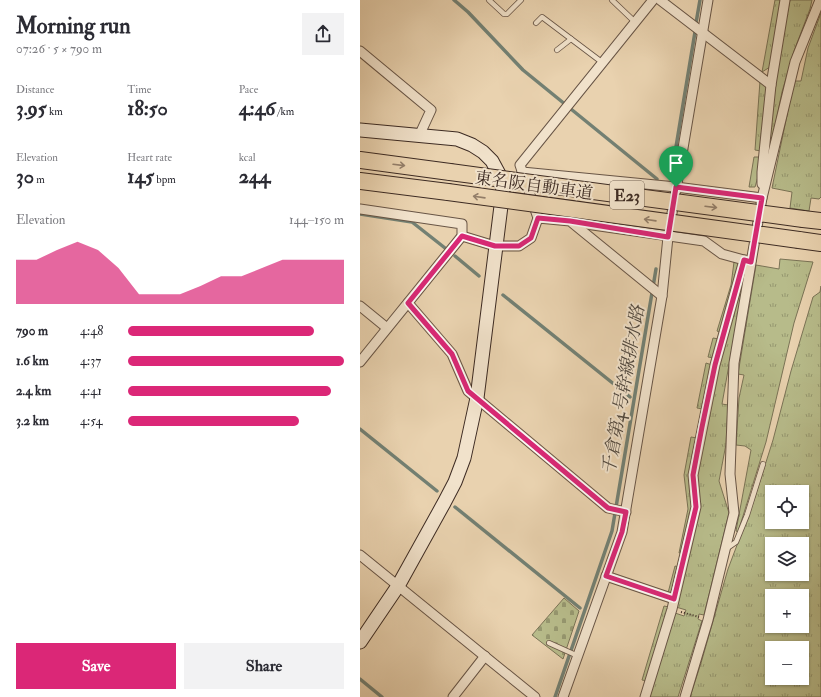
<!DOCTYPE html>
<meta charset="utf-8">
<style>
body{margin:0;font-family:"IM FELL Double Pica","Noto Serif JP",serif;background:#f2f2f3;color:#2b2b33;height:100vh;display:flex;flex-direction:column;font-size:15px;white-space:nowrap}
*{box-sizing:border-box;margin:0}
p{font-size:13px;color:#7c7c81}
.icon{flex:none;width:22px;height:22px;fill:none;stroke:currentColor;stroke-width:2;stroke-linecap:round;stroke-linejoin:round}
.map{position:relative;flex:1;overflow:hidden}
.side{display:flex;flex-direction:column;background:#fff;width:360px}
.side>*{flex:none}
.buttons{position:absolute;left:405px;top:485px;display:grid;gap:8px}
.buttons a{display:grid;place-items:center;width:44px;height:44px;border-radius:0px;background:#fff;box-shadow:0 1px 3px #0004;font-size:20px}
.pin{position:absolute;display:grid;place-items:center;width:34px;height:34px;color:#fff;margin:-41px -17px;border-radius:50% 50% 50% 0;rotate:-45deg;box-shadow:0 0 4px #0007}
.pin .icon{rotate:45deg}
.round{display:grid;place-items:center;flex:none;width:42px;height:42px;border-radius:0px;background:#f2f2f3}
.head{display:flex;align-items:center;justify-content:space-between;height:68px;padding:0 16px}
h1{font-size:22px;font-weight:800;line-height:30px}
.figures{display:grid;grid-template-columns:repeat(3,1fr);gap:6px;height:68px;padding:4px 16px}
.figures div{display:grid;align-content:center}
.figures b{font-size:20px;font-weight:800}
.figures small{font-size:11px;font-weight:400}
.figures p{font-size:11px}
.chart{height:112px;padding:8px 16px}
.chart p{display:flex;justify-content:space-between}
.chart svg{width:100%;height:72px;margin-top:4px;fill:#db2777;opacity:.7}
.button{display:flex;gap:8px;margin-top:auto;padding:8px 16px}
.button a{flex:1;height:46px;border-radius:0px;background:#db2777;color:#fff;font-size:16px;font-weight:800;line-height:46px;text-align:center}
.button a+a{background:#f2f2f3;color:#2b2b33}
ul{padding:0 16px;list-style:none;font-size:13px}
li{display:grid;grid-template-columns:64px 48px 1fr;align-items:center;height:30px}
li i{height:10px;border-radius:5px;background:#db2777}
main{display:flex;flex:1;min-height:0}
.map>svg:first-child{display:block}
</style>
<main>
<section class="side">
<div class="head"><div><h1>Morning run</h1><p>07:26 · 5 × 790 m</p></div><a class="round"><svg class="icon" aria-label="share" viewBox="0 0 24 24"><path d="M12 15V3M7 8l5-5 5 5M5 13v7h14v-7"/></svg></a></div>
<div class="figures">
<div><p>Distance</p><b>3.95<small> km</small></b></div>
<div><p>Time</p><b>18:50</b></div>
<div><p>Pace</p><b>4:46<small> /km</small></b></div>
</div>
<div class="figures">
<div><p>Elevation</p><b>30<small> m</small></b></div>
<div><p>Heart rate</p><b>145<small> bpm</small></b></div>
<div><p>kcal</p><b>244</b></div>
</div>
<div class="chart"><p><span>Elevation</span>144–150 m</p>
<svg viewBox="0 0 160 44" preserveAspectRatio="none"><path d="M0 44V17L10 17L20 11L30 6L40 11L50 22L60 38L70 38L80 38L90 33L100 27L110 27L120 22L130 17L140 17L150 17L160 17V44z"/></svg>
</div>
<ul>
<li><b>790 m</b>4:48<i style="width:86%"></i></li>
<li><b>1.6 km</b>4:37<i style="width:100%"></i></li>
<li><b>2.4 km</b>4:41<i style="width:94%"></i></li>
<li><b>3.2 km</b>4:54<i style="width:79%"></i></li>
</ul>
<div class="button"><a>Save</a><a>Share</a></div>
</section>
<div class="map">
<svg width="461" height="697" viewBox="0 0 461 697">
<defs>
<pattern id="grass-tufts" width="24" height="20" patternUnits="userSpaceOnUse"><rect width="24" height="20" fill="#b7bb8a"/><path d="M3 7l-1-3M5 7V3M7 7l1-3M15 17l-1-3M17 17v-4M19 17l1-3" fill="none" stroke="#969870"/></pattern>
<pattern id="cemetery-stones" width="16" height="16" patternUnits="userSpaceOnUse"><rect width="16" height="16" fill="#b7bb8a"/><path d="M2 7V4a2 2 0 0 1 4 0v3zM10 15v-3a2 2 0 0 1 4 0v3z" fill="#969870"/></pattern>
</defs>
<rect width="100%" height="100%" fill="#e9d2af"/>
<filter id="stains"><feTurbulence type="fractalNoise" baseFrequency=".005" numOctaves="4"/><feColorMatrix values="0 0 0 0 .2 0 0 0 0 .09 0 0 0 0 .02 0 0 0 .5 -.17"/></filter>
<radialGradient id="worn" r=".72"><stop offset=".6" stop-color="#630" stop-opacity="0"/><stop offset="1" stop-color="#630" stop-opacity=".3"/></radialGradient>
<g fill="url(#grass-tufts)" stroke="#7a7356" fill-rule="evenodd">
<polygon points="415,0 422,0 410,67 402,72"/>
<polygon points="430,0 452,0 450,9 434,51 422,92 406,171 415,73"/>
<polygon points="461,13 461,197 459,199 451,198 449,211 430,208 432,192 412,188 434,81 441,81 448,48"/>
<polygon points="400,81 407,86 401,151 395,150"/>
<polygon points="394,157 400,157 399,173 395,187 389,187"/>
<polygon points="420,259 453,262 434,323 406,442 378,532 376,531 391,450 385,446 376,445 379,398 384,375 378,374 396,265 419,269"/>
<polygon points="374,262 380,262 362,330 359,332 357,331 371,285"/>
<polygon points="384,275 385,275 362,404 368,405 366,444 359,481 369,513 344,615 339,614 338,619 342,621 318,697 289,697 315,613 324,616 326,610 316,607 340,508 336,475 357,368"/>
<path d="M 461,286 L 461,697 L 330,697 L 341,663 L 368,569 L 394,500 L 413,440 L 431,371 L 453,297 L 460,292 ZM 412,492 L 442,492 L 442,522 L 412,522 ZM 412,544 L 442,544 L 442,574 L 412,574 ZM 412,596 L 442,596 L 442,626 L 412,626 ZM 412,648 L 442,648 L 442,678 L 412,678 Z"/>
<polygon points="353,338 359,339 354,358 348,357"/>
<polygon points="346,363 352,365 343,409 337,408"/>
<polygon points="331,437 337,438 333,507 322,553 319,553 328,509 324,475"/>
<polygon points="315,566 319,567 313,591 308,593"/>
<polygon points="304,606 309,607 287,681 282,680"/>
</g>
<polygon fill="url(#cemetery-stones)" stroke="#7a7356" points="204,598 219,611 203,659 172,635"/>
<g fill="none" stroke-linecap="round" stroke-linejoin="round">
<g stroke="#738073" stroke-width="3.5">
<polyline points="94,0 108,12 163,70 297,179"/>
<polyline points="336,23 340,0"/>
<polyline points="311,177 335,32"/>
<polyline points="0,214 52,222 85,248"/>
<polyline points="95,256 119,276"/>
<polyline points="143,295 270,397"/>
<polyline points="0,429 77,491"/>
<polyline points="95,507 220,608"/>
<polyline points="0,679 22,697"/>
<polyline points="195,697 252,531 296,269"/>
</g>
<defs>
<g id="lane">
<polyline points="129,0 144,14 147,14 161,0"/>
<polyline points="252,0 275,22"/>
<polyline points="176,23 182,17 243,63"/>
<polyline points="197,50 211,39"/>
<polyline points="366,549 376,542 387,515 403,464"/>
<polyline points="189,643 218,656"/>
</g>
<g id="street">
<polyline points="300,0 411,85"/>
<polyline points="0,51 71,110 59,136"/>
<polyline points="162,172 316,187 402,198"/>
<polyline points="402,184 402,172 411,85 425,0"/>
<polyline points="0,209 102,224 102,236 0,362"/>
<polyline points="178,218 160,165 293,0"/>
<polyline points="212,222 344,241 362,254 384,260"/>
<polyline points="102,236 135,246 159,246 171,238 178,218 210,221 302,296"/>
<polyline points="48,303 92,354 108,391 248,508 266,512"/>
<polyline points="0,306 27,328"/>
<polyline points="0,555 175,697"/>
<polyline points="246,576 314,599"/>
<polyline points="93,697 125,656"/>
<polyline points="203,697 262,532 302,296 308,237 348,0"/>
<polyline points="285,697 312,609 336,507 333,475 355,365 384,260 391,261"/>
<polyline points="325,697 348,620 374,513 370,474 374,363 402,198 435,62 460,0"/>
</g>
<polyline id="secondary" points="0,130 97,139 112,145 123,152 132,161 139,174 143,190 117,398 104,458 95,482 84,503 38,586 0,642"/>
<g id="highway">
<polyline points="0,160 90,172"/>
<polyline points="0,181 88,192"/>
<polyline points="443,219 461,221"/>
<polyline points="439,240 461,243"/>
</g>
</defs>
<use href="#lane" stroke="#685546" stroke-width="6"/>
<use href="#street" stroke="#685546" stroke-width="11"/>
<use href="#secondary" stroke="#3d2b23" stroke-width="15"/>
<use href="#highway" stroke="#3d2b23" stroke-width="18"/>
<polyline stroke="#3d2b23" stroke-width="2" stroke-dasharray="1 2" stroke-linecap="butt" points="321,612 339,617"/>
<use href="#lane" stroke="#f1e2cb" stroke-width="4.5"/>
<use href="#street" stroke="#f1e2cb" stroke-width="9"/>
<use href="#secondary" stroke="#f1e2cb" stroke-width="13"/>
<use href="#highway" stroke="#e9d2af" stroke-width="16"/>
<defs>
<g id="highway-bridge">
<polyline points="90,172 443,219"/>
<polyline points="88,192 439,240"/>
</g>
</defs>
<use href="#highway-bridge" stroke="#3d2b23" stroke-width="18" stroke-linecap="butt"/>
<use href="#highway-bridge" stroke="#e9d2af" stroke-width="16"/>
</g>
<defs><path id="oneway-shaft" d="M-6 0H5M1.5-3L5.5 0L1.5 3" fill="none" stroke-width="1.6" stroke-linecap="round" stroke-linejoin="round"/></defs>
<g stroke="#937e69">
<use href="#oneway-shaft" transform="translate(39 165) rotate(7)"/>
<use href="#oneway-shaft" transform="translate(119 197) rotate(-172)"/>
<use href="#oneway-shaft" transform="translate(351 207) rotate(7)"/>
<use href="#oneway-shaft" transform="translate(290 220) rotate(-172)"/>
</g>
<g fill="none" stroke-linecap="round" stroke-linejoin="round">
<defs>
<polygon id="route" points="316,187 402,198 391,262 384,260 355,365 342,427 333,475 336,507 314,599 246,576 262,532 266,512 248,508 108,391 92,354 48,303 102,236 135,246 159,246 171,238 178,218 210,221 308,237"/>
</defs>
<use href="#route" stroke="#fff" stroke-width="8"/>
<use href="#route" stroke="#db2777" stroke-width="5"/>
</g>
<g text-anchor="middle" stroke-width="4" stroke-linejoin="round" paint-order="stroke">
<rect fill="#f1e2cb" stroke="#736255" stroke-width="1" x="250" y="181" width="34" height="28" rx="3"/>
<g font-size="16" font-weight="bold" fill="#3d2b23">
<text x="267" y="201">E23</text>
</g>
<g font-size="17" fill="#3d2b23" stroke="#f1e2cb">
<text transform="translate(174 185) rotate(8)" y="6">東名阪自動車道</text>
</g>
<g font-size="18" font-style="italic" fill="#4f473e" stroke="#f1e2cb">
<text transform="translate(263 390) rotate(-80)" y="6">千倉第4号幹線排水路</text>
</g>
</g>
<rect width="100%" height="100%" filter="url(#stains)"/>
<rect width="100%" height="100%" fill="url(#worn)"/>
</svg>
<div class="buttons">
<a><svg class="icon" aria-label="locate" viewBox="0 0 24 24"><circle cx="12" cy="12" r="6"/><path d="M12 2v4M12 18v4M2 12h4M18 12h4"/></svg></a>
<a><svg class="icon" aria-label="layers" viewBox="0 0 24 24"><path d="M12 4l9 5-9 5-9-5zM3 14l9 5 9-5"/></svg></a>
<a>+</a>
<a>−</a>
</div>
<div class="pin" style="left:316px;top:187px;background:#1e9e55"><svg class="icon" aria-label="arrive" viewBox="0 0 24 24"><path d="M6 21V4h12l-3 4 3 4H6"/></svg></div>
</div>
</main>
